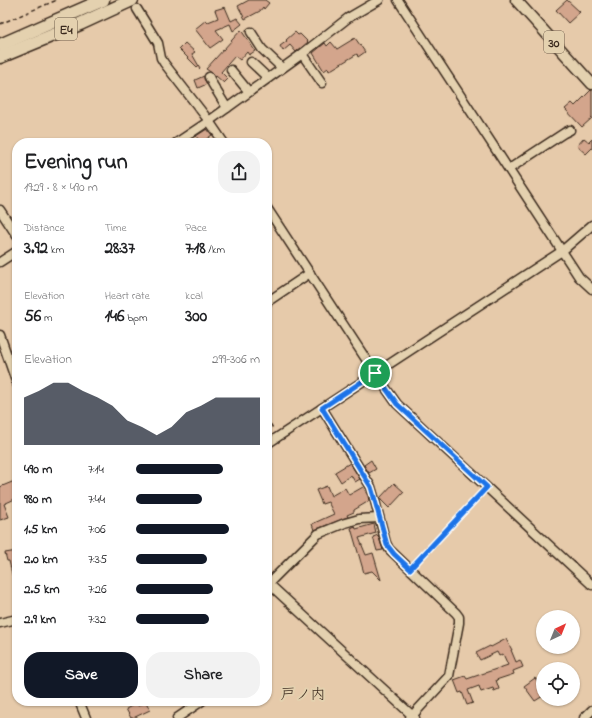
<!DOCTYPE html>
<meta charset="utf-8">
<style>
body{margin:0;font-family:"Indie Flower","Klee One",sans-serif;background:#f2f2f2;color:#202124;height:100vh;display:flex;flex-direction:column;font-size:15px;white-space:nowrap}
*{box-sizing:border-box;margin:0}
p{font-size:13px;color:#757577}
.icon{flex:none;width:22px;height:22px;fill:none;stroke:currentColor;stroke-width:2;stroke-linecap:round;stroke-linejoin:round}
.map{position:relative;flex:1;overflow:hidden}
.details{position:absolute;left:12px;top:138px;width:260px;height:568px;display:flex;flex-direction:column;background:#fff;border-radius:16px;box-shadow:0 1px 3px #0004}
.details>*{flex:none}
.needle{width:26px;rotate:43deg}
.tools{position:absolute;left:536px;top:610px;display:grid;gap:8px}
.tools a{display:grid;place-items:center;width:44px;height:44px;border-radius:50%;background:#fff;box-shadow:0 1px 3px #0004;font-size:20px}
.pin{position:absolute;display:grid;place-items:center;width:34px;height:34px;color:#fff;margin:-17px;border:2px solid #fff;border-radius:50%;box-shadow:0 1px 4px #0007}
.round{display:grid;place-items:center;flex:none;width:42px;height:42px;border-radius:16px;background:#f2f2f2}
.overview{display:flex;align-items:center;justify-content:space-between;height:68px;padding:0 12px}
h1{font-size:22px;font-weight:800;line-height:30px}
.metrics{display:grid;grid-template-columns:repeat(3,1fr);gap:6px;height:68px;padding:4px 12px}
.metrics div{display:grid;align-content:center}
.metrics b{font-size:17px;font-weight:800}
.metrics small{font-size:11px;font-weight:400}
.metrics p{font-size:11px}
.chart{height:112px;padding:8px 12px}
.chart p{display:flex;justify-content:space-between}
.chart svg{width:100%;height:72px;margin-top:4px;fill:#111827;opacity:.7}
.button{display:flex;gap:8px;margin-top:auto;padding:8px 12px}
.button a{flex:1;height:46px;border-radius:16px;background:#111827;color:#fff;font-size:16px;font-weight:800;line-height:46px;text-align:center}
.button a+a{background:#f2f2f2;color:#202124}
ul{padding:0 12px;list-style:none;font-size:13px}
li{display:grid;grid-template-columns:64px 48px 1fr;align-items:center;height:30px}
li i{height:10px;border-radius:5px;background:#111827}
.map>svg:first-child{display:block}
</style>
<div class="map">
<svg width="592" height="718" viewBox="0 0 592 718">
<rect width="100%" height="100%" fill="#e6caaa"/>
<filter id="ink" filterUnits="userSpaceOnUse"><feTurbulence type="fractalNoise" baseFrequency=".025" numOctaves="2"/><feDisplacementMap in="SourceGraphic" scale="8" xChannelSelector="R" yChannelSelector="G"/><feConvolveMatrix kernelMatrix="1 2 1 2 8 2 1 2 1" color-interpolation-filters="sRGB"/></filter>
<g filter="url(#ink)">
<g fill="#d3a58c" stroke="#3b2a1e">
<polygon points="249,0 265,0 269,3 264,9 263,7 260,11 245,19 238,6"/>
<polygon points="567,0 580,12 568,23 556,10"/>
<polygon points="225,7 231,21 237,18 242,24 233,31 230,24 216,30 223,39 210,48 195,29 206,20 208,22 218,18 215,10"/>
<polygon points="241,30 255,51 249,55 247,52 240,60 235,56 221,72 228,79 224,83 216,76 215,77 212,73 206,69"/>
<polygon points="295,32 298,35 300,34 308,42 296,52 290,45 283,51 280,46 287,41 286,40"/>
<polygon points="355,38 365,52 358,57 357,54 329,71 328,68 324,71 313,53 325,43 327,46 331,42 337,49"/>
<polygon points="185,43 195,52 192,54 200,68 199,69 179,49"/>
<polygon points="204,76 204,79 207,84 198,88 195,80"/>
<polygon points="591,90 592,90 592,118 582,127 565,109 572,103 575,106"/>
<polygon points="207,129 212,135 201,143 196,136"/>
<polygon points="584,138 589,142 592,139 592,148 586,154 577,146"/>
<polygon points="371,460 376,469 369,473 364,465"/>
<polygon points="350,463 360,479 355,482 351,475 341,482 335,472"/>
<polygon points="17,480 17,498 4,504 9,517 0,520 0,487"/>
<polygon points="394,483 404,492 389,508 381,500 380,498"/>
<polygon points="327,486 331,496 345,488 349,495 363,487 368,496 369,501 354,510 354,512 347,515 348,517 314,530 312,524 334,514 328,502 322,504 316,490"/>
<polygon points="374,524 376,533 359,538 366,555 373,553 381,580 372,571 364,573 351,528 355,526 356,529"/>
<polygon points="378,535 383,550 377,551 373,537"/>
<polygon points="17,551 17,586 15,586 9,561 7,561 5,553"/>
<polygon points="506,639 512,650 511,650 516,662 520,660 523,667 513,671 514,674 496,680 499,689 494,691 493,688 481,692 479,686 468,690 473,703 467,705 462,692 459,693 454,680 465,676 467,679 508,665 503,654 499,656 497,652 480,660 476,653 490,646 491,647"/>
<polygon points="535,678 543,689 543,696 535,701 524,686"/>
<polygon points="146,702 150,710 133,718 131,718 126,709 137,703 138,706"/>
</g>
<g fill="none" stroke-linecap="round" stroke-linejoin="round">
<defs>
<g id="minor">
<polyline points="398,0 579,277 592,289"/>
<polyline points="137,9 158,43 161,58 164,63 209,121 224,143"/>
<polyline points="251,32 262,49 282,68"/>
<polyline points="302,54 322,83"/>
<polyline points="251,62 268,78"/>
<polyline points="231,70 249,92"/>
<polyline points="209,77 213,85 227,108"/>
<polyline points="176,143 209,121 302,54 348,18 379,0"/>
<polyline points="509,169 564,133 570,130"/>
<polyline points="267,208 375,373 397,404 592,585"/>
<polyline points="0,210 17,236"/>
<polyline points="0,262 17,251"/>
<polyline points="267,302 310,273"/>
<polyline points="0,335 17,384"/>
<polyline points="322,408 371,487 374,497 386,543 389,549 456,613 459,617 459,623 449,676 410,718"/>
<polyline points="267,444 562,251 592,225"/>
<polyline points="267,582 415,718"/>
<polyline points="267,585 318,534 345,523 359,519 379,518"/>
<polyline points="0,623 17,619"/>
<polyline points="79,701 86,718"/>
<polyline points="177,718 202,701"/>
<polyline points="584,718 592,710"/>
</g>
<polyline id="major" points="516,0 592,84"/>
<g id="highway">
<polyline points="0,45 103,0"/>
<polyline points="0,57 80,24 132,0"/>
</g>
</defs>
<use href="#minor" stroke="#3b2a1e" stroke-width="11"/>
<use href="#major" stroke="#3b2a1e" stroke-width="13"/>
<use href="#highway" stroke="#3b2a1e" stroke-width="15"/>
<g stroke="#3b2a1e" stroke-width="1.5" stroke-dasharray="4 3" stroke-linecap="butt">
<polyline points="0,24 57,0"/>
<polyline points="267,418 274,430"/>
<polyline points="416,563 482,493"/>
</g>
<use href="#minor" stroke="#e4d1af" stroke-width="8"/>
<use href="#major" stroke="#e4d1af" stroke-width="10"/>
<use href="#highway" stroke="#e4d1af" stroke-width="12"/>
</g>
</g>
<g fill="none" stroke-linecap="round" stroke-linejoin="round" filter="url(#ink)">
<defs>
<polygon id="route" points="375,373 397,404 487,487 410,569 394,554 387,545 374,497 371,487 322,408"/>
</defs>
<use href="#route" stroke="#fff" stroke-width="8"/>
<use href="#route" stroke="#1a73e8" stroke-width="5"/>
</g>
<g text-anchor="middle" stroke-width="4" stroke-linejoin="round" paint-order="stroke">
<g fill="#e4d1af" stroke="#6e5c4a" stroke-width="1">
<rect x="55" y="18" width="22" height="22" rx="3"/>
<rect x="544" y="31" width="20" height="22" rx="3"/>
</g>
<g font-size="13" font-weight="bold" fill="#3b2a1e">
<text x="66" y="34">E4</text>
<text x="554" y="47">30</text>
</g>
<g font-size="15" fill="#3b2a1e" stroke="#e4d1af">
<text x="303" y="699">戸ノ内</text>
</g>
</g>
</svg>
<div class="tools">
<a><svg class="needle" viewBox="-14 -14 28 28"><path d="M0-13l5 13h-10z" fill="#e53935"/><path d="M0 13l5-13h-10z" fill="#757577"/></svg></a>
<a><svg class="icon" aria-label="locate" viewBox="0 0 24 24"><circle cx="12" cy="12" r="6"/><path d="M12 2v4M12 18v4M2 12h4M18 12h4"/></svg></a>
</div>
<div class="pin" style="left:375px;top:373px;background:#1e9e55"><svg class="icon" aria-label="arrive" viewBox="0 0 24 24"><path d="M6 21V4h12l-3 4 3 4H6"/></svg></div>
<section class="details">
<div class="overview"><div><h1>Evening run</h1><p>19:29 · 8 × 490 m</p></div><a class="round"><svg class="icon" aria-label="share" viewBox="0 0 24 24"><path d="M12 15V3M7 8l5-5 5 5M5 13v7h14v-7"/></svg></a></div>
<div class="metrics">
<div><p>Distance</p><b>3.92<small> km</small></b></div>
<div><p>Time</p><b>28:37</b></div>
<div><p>Pace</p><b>7:18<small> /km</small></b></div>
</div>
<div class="metrics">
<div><p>Elevation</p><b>56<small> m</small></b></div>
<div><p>Heart rate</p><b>146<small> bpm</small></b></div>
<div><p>kcal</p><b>300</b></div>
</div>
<div class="chart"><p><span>Elevation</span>299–306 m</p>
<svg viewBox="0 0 160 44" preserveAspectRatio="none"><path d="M0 44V15L10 11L20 6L30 6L40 11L50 15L60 20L70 29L80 33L90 38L100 33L110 24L120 20L130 15L140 15L150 15L160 15V44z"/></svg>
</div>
<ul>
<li><b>490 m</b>7:14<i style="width:70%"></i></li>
<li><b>980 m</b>7:44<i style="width:53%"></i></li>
<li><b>1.5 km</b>7:06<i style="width:75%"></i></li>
<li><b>2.0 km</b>7:35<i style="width:57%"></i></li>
<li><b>2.5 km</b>7:26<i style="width:62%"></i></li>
<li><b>2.9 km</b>7:32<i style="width:59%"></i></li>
</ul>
<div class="button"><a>Save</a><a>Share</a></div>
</section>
</div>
